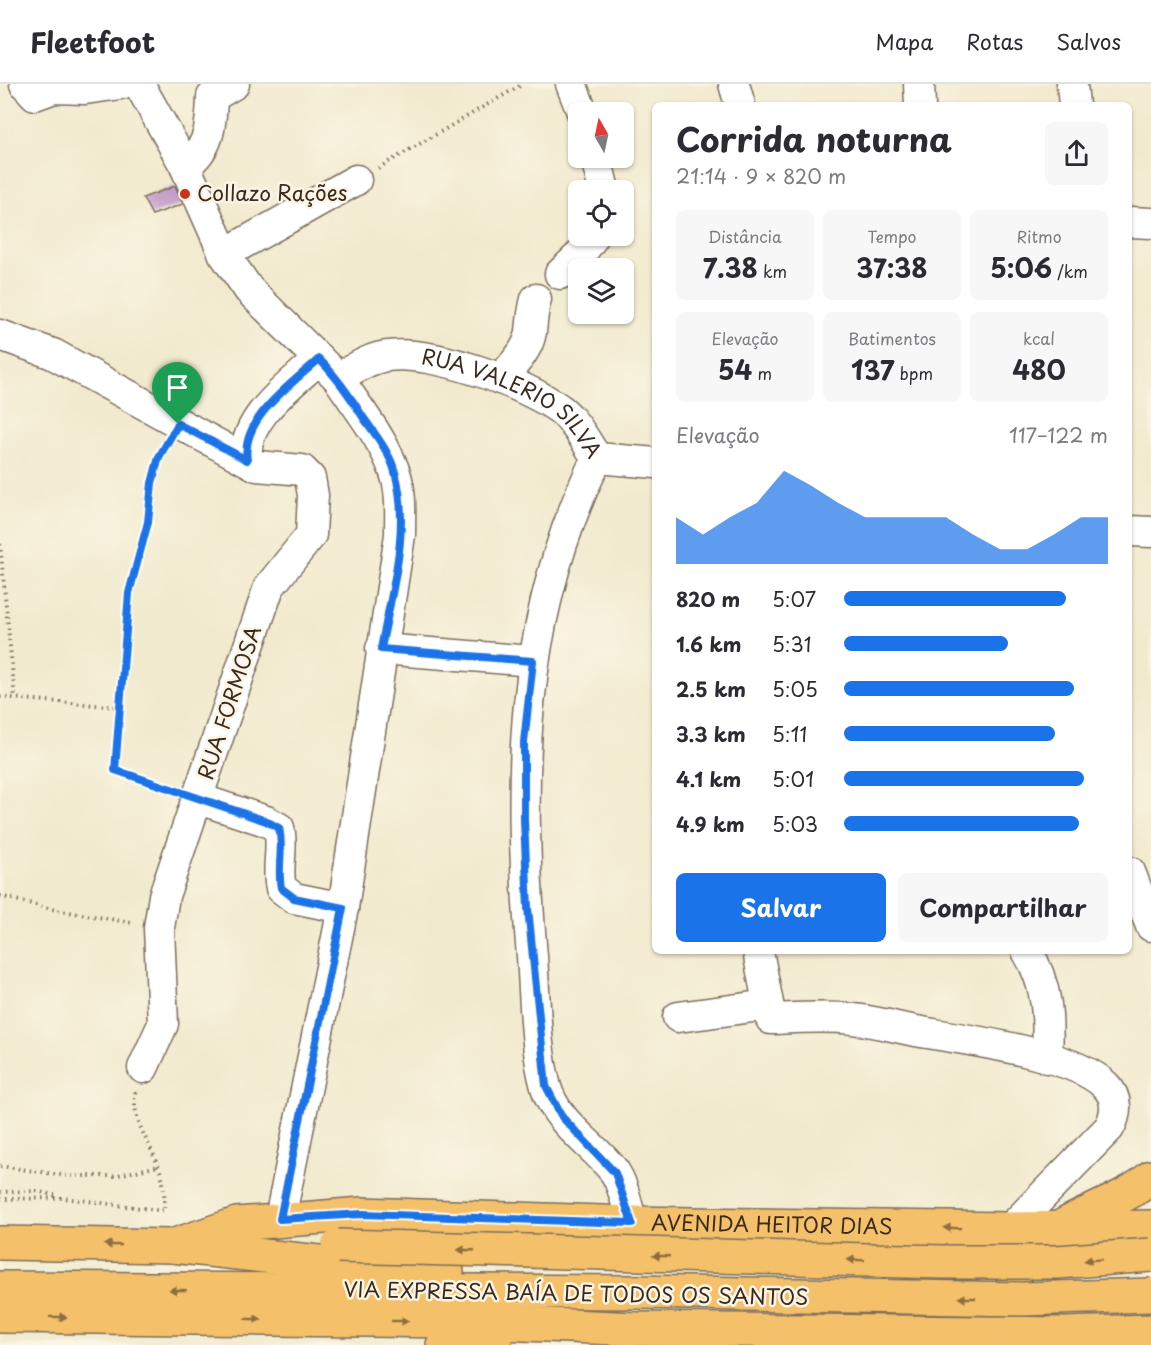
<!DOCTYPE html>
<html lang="pt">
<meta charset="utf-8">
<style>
body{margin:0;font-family:"Playpen Sans",sans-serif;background:#f7f7f7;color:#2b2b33;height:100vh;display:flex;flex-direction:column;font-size:22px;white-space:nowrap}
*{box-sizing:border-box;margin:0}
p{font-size:20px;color:#7c7c81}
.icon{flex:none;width:33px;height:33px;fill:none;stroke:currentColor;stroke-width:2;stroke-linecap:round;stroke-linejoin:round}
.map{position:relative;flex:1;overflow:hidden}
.side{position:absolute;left:652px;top:18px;width:480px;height:852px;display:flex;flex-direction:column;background:#fff;border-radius:9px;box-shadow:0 2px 4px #0004}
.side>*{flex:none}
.needle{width:39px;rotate:351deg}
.controls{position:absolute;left:568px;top:18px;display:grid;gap:12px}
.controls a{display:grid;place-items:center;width:66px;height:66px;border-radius:9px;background:#fff;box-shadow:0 2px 4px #0004;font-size:30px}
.pin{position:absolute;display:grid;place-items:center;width:51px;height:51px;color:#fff;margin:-62px -26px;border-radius:50% 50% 50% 0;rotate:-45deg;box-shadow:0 0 6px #0007}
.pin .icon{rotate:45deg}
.round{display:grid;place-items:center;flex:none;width:63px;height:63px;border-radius:9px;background:#f7f7f7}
.summary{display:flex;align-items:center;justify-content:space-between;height:102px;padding:0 24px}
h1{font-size:33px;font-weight:700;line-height:45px}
.stats{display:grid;grid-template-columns:repeat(3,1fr);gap:9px;height:102px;padding:6px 24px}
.stats div{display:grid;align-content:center;border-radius:9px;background:#f7f7f7;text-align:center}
.stats b{font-size:26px;font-weight:700}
.stats small{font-size:16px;font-weight:400}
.stats p{font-size:16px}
.chart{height:168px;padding:12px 24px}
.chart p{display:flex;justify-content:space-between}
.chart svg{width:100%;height:108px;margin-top:6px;fill:#1a73e8;opacity:.7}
.cta{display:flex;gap:12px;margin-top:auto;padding:12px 24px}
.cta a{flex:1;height:69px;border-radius:9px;background:#1a73e8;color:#fff;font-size:24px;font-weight:700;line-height:69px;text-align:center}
.cta a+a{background:#f7f7f7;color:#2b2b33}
ul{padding:0 24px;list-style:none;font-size:20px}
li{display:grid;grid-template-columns:96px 72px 1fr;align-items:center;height:45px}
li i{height:15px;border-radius:8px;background:#1a73e8}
header{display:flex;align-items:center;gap:36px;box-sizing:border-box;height:84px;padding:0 30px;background:#fff;border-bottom:2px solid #e1e1e2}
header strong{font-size:28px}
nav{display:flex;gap:33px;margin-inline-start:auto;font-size:21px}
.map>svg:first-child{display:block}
</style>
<header>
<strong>Fleetfoot</strong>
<nav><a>Mapa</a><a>Rotas</a><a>Salvos</a></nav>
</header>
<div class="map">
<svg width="1151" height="1261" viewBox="0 0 1151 1261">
<rect width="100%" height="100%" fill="#fcf5e5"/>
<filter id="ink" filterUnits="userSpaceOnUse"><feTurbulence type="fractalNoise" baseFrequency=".0167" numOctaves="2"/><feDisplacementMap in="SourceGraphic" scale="12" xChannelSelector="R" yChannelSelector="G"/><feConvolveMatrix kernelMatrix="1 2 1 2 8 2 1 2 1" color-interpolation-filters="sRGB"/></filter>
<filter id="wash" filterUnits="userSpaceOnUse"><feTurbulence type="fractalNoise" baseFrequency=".008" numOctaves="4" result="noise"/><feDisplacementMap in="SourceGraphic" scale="24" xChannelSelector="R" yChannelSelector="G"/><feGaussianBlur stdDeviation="1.35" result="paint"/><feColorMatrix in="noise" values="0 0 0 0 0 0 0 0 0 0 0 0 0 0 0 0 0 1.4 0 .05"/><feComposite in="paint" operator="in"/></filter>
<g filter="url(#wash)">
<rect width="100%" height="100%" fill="#f1eace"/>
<g id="blocks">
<polygon fill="#c59fc9" points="175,102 183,120 152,131 143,114"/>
</g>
</g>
<g filter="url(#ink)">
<use href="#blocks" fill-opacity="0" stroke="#7b6d5c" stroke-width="1.5"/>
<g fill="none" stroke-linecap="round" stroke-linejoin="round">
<defs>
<g id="minor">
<polyline points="25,0 35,11 54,4 85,5 121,0"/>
<path id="s1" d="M 139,0 L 185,82 L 224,170 L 249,206 L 338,294 C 354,285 369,274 388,272 C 432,266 525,299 561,326 C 576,338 586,358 597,374"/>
<polyline points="571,0 582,28"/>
<polyline points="734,0 740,21"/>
<polyline points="919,0 920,21"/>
<polyline points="1072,0 1074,21"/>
<polyline points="596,74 604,106"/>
<path d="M 185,82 C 210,64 211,42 212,13 L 234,0"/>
<polyline points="1130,138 1151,139"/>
<polyline points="224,170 356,96"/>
<polyline points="560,190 580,171 594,152"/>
<polyline points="0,251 53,270 257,382 302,386 310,394 313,411 311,451 269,503 164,812 159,844 163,940 143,984"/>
<path d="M 500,295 C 512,282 528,267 531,248 C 532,236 533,226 536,215"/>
<path d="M 597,374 C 518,534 517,698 532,872 C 535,913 535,964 546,1003 C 556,1039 592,1059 614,1087 C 624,1101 627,1123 632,1139"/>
<polyline points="597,374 656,379"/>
<path d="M 247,376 C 241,335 292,300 319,275"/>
<polyline points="1130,447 1151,448"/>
<polyline points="381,565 533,577"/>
<path d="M 199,715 L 266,737 L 279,744 C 284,764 276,784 281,804 L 294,814 L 343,824"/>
<polyline points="1130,788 1151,842"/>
<path d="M 758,867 L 771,935 C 798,934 826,932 853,935 C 874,937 895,943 916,947 C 961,955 1075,969 1106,1002 C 1118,1014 1117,1030 1109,1044 L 1010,1145"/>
<path d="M 1027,867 C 1048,901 1049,934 1047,974"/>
<polyline points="678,933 768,921"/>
<path d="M 280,1135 L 343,824 L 400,451 C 400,430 402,406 394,386 C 382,353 357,323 338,294"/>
</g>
<g id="major">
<path id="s2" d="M 0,1159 L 172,1162 L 237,1140 L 362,1130 L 632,1139 L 1010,1145 L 1151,1143"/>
<path d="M 1045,1261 C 1026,1249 1012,1235 1012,1211 C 1011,1142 1109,1131 1151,1093"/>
</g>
<g id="highway">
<polyline points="172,1162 338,1180 447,1188"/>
<polyline points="0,1204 637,1208"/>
<polyline points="0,1232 459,1237 637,1245"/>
<polyline points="443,1261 495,1257"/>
</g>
</defs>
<use href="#minor" stroke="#7b6d5c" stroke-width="33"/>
<use href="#major" stroke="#7b6d5c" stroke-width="36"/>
<use href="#highway" stroke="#7b6d5c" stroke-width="36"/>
<g stroke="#7b6d5c" stroke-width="4" stroke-dasharray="1.5 4.5" stroke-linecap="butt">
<polyline points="378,84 523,0"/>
<polyline points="0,460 15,614"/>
<polyline points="0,613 119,623 115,686 174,706"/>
<polyline points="119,623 129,509 148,438 152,399 159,373 166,360"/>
<polyline points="0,812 56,826 134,839"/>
<polyline points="0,1082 68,1092 114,1092 159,1082"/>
<polyline points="0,1108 36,1107 58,1112"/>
<path d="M 0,1115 L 64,1114 L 164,1127 C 165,1112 164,1095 158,1081 C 148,1056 130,1033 136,1005"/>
</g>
<use href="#minor" stroke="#fff" stroke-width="30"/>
<use href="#major" stroke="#f4c16a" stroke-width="33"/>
<use href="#highway" stroke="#f4c16a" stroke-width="33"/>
<defs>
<polyline id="major-bridge" points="338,1162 944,1178 1057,1178 1151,1171"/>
<g id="highway-bridge">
<polyline points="637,1208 1023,1215 1151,1211"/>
<polyline points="637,1245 1065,1250 1151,1247"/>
</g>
</defs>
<use href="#major-bridge" stroke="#7b6d5c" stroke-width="36" stroke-linecap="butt"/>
<use href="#highway-bridge" stroke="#7b6d5c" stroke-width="36" stroke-linecap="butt"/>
<use href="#major-bridge" stroke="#f4c16a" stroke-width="33"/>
<use href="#highway-bridge" stroke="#f4c16a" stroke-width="33"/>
</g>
<defs><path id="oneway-solid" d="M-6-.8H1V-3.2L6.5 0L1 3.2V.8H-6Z" transform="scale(1.5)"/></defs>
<g fill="#8e6e40">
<use href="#oneway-solid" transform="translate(952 1144) rotate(-179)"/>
<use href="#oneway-solid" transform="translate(113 1161) rotate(-179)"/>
<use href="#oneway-solid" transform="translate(466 1166) rotate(-178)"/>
<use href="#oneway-solid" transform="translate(661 1172) rotate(-178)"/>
<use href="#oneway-solid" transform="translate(856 1176) rotate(-179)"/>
<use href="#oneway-solid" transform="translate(1093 1176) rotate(176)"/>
<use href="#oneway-solid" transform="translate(178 1206) rotate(-179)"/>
<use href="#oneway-solid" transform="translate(967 1214) rotate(-179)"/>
<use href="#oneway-solid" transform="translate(58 1233) rotate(1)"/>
<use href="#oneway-solid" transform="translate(253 1235) rotate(1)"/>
<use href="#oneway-solid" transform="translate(400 1237)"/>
</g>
</g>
<g fill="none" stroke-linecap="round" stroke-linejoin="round" filter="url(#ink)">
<defs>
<path id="route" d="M 319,275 C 337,293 350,312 363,333 C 375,350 390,369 395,388 C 411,445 391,509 381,565 L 533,577 L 524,658 L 524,736 L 528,824 L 546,1002 L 562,1033 L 615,1089 L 632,1139 L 362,1130 L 280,1135 L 343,824 L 294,814 L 281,804 C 277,784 284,764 279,744 L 266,737 L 115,686 L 129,509 L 148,438 L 152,399 L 159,373 L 178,340 L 247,376 C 240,335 292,300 319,275 Z"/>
</defs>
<use href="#route" stroke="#fff" stroke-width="12"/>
<use href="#route" stroke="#1a73e8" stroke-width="8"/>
</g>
<circle fill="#c8321e" stroke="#fcf5e5" stroke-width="2" cx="185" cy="110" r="6"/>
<g text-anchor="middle" stroke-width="5" stroke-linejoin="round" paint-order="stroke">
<g font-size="21" fill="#3b2a1e" stroke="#fcf5e5" text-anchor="start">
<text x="197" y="117">Collazo Rações</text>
</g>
<g font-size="21" fill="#3b2a1e" stroke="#fcf5e5">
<text dy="7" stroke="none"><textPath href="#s1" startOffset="552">RUA VALERIO SILVA</textPath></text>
<text transform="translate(230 619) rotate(-72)" y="7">RUA FORMOSA</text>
<text dy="7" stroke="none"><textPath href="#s2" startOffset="776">AVENIDA HEITOR DIAS</textPath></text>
<text transform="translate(576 1210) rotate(1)" y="7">VIA EXPRESSA BAÍA DE TODOS OS SANTOS</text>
</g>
</g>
</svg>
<div class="controls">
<a><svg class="needle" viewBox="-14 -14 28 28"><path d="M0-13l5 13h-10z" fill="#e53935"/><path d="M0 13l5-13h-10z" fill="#7c7c81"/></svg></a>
<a><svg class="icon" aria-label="locate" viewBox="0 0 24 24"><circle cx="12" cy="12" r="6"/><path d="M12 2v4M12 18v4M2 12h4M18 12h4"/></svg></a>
<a><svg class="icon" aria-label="layers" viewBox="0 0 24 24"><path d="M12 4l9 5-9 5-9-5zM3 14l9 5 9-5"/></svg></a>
</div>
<div class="pin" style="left:178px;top:340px;background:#1e9e55"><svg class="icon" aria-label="arrive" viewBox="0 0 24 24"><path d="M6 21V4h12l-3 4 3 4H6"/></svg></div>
<section class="side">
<div class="summary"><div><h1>Corrida noturna</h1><p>21:14 · 9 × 820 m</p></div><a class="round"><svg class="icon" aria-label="share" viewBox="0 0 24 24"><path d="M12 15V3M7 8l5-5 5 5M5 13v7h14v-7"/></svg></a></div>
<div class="stats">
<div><p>Distância</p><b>7.38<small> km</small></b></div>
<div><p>Tempo</p><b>37:38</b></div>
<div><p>Ritmo</p><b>5:06<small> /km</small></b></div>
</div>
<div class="stats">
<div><p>Elevação</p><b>54<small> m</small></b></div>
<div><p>Batimentos</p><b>137<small> bpm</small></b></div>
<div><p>kcal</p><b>480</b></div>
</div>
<div class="chart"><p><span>Elevação</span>117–122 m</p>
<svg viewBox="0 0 160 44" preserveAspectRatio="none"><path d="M0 44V25L10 32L20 25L30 19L40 6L50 12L60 19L70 25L80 25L90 25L100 25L110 32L120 38L130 38L140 32L150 25L160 25V44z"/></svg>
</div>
<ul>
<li><b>820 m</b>5:07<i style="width:84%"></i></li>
<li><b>1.6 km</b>5:31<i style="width:62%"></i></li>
<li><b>2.5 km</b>5:05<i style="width:87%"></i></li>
<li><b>3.3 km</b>5:11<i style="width:80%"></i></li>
<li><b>4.1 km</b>5:01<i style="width:91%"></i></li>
<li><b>4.9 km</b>5:03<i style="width:89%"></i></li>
</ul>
<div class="cta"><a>Salvar</a><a>Compartilhar</a></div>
</section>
</div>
